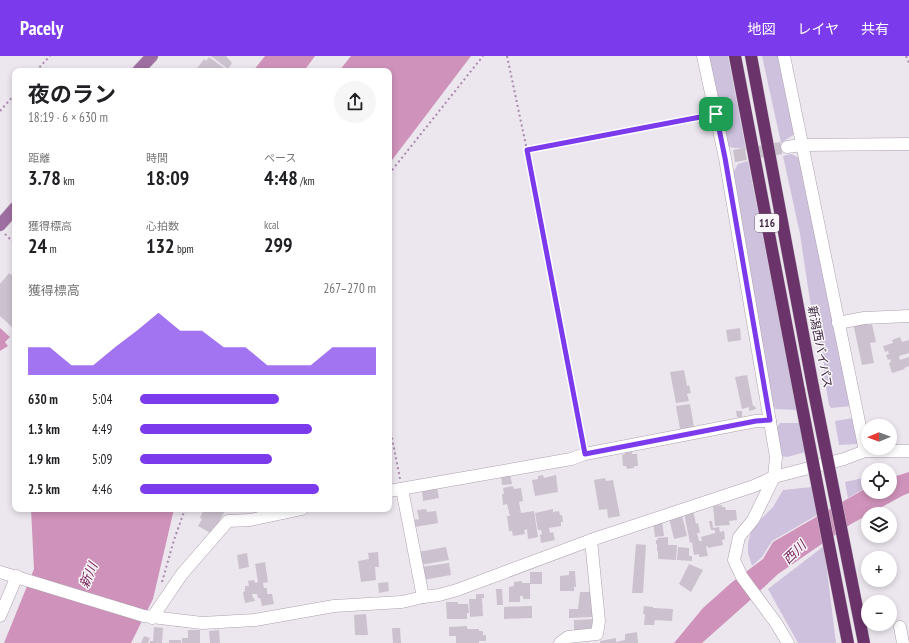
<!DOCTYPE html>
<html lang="ja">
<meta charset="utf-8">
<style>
body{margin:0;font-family:"PT Sans Narrow","Noto Sans JP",sans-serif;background:#f6f6f6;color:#202124;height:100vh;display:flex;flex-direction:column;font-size:15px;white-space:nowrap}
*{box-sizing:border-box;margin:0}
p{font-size:13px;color:#757577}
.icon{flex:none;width:22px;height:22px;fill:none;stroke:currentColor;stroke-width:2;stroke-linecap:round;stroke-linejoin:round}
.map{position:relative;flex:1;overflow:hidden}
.sheet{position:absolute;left:12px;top:12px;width:380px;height:444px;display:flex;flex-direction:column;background:#fff;border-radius:8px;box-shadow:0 2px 6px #0003}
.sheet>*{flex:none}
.needle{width:26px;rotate:269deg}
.tools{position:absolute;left:861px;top:363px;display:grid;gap:8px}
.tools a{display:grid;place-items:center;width:36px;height:36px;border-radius:50%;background:#fff;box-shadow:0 2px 6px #0003;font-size:20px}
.pin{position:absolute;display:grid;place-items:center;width:34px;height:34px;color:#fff;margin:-17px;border-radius:8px;box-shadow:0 2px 6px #0006}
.round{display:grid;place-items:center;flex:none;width:42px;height:42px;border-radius:21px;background:#f6f6f6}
.overview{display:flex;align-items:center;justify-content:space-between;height:68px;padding:0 16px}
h1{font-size:22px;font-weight:700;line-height:30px}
.stats{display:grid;grid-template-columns:repeat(3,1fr);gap:6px;height:68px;padding:4px 16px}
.stats div{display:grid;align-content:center}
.stats b{font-size:20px;font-weight:700}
.stats small{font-size:11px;font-weight:400}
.stats p{font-size:11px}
.chart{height:112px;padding:8px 16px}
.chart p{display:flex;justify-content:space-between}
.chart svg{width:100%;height:72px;margin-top:4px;fill:#7c3aed;opacity:.7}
ul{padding:0 16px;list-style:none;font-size:13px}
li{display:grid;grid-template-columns:64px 48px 1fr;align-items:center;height:30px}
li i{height:10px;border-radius:5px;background:#7c3aed}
header{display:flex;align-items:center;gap:24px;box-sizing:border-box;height:56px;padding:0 20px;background:#7c3aed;color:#fff}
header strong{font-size:19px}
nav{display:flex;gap:22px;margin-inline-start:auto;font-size:14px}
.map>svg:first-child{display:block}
</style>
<header>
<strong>Pacely</strong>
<nav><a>地図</a><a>レイヤ</a><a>共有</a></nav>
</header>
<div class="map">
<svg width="909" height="587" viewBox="0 0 909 587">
<rect width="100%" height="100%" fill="#ece6ee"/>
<g fill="#cec1de">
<path d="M 707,0 L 728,0 L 746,94 C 739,91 732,93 725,89 Z"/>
<polygon points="762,0 781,0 796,77 781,87"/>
<polygon points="791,98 800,102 852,350 831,352 829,349 824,319 824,308 810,245 800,178 783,100"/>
<polygon points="748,105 797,354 775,353 772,346 733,117 738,108"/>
<polygon points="854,362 860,384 857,388 839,389 835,365"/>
<polygon points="780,367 799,367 806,396 787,401 781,400 776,373"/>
<polygon points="868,421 868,430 848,442 845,426"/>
<polygon points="812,431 817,459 772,485 762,501 752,510 748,497 748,487 751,476 754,470 773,451 783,434"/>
<polygon points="824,490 836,587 798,587 768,533"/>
</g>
<g fill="#cf92ba">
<polygon points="265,0 315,0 304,15 253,15"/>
<polygon points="351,0 471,0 389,108 389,15 339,15"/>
<polygon points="0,272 10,281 5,286 8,290 0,295"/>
<polygon points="909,416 909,437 902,440 851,468 778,518 747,547 702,587 674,587 703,552 731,527 763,503 773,486 868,431 868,436 890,436 890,422"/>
<polygon points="31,453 174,453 153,543 131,587 4,587 34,513"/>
</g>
<g fill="#ccc2cf">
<polygon points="211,0 226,0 232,7 228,13"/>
<polygon points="209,1 224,12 222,15 195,15 204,3 206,5"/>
<polygon points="9,217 15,222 15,274 0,260 0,228"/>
<polygon points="867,264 868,269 872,268 876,286 870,287 874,307 862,309 853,267"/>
<polygon points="740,272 741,284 728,286 726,274"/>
<polygon points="900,281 902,286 909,284 909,297 899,300 900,304 909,301 909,310 904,312 905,313 892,317 889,307 891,306 890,303 888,304 886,299 889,298 888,295 885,296 883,290 893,287 892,284"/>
<polygon points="684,314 687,330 689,329 691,337 687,338 689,345 676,347 670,316"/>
<polygon points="747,319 753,350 755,350 756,353 749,355 749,351 742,353 735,321"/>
<polygon points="690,348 694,371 680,373 676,350"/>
<polygon points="736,355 742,355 742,361 737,361"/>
<polygon points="625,394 632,394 632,398 637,398 638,410 634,410 634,412 627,413 626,410 623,410 622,399 625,398"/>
<polygon points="510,418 512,428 502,429 501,419"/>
<polygon points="543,419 544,422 556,419 558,436 535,440 532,424 538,423 538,420"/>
<polygon points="605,422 606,425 613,424 620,460 608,462 607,453 599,454 594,424"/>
<polygon points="513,430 514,433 521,432 523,445 519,446 521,457 534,455 538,481 528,483 527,473 524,474 525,478 513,480 512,475 509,475 507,460 510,460 507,448 503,449 502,438 504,438 503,432"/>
<polygon points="437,431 439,442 423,445 422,434"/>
<polygon points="722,449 722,451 725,451 726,454 736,454 737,464 729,465 730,469 715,470 713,450"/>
<polygon points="204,453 226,453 212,478 198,470 202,463 200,462"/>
<polygon points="426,453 427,456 436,455 438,467 415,471 414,464 419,463 417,454"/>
<polygon points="553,453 553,456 559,455 560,459 562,459 563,466 561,466 561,470 549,472 550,477 553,476 555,484 541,487 540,479 542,478 541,474 538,474 535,457"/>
<polygon points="693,454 696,468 698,467 700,477 697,477 699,485 702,485 701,481 715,477 715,474 711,474 709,465 712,465 713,472 719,471 720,476 724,475 725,483 722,484 723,489 708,492 708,490 706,491 708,500 699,501 699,498 694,499 692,486 690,487 684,457"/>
<polygon points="682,459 687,480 674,483 669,462"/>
<polygon points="662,465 664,480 655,481 653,466"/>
<polygon points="668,481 668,489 677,489 676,504 658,503 658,495 657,495 657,488 656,488 656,484 658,484 657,482"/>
<polygon points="636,488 646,489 643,537 632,537"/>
<polygon points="446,491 449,504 420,509 418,496"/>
<polygon points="678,491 689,492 689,500 692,500 692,505 677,504"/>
<polygon points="378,496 379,511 375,511 376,524 361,526 358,505 369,503 368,497"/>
<polygon points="247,497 249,511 239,513 237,499"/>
<polygon points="265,506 268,526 263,527 264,532 267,532 267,538 272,538 274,548 262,550 260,542 258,542 257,538 252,538 253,542 254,542 255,545 245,547 243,536 245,535 245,530 249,530 248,525 254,524 255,527 258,526 255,508"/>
<polygon points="449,507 451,519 423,524 421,511"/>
<polygon points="689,508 703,514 691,536 679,528"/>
<polygon points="569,515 575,515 576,531 574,531 574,535 560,535 560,520 569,519"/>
<rect x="530" y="516" width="12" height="12"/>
<polygon points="522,525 522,527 530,527 530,543 523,543 523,540 520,540 520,546 509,546 509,531 514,530 514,526"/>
<polygon points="388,526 389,535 379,537 378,527"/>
<polygon points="496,533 502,533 503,549 497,549"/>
<polygon points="580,536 590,536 591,542 592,542 592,561 569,562 569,553 578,553"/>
<polygon points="476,538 484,538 484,542 482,542 483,560 470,561 469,543 476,543"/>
<polygon points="446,546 458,546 458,548 468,548 469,557 467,557 467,563 447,563"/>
<polygon points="532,550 532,562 504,563 504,551"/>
<polygon points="644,550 653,551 653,552 673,553 672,565 655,564 654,569 644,569 645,558 643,558"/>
<polygon points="366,558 368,579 355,579 354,559"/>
<polygon points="595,563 595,575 574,576 574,564"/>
<polygon points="467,570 467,573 479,573 479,575 483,575 483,579 486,579 486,585 479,585 479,587 456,587 456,580 449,580 449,571"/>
<polygon points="154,571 163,572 162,587 150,587 150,585 153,585"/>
<polygon points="392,572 400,572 401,587 393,587"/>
<polygon points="188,574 200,574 200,587 182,587 182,582 188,582"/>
<polygon points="219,574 220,587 210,587 209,575"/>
<polygon points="637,576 638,587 600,587 600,585 616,582 616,586 625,584 625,578"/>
<polygon points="144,580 150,582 148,587 141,587"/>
<rect x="169" y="584" width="12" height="3"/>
</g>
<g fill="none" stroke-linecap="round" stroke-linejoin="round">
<polyline stroke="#c9c0cb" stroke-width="12" stroke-dasharray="12 6" stroke-linecap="butt" points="734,100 787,91"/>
<defs>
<g id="minor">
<polyline points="703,0 725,102 776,401 774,421 753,464 739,481 734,504 742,521 776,567 788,587"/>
<polyline points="784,0 865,395"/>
<polyline points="787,91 802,89 909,88"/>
<polyline points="838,267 864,262 909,260"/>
<polyline points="402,433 423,541"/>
<polyline points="389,435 571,403 585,398 756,365 770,365"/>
<polyline points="0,516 144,560 202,567 255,564 334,550 402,546 423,541 439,539 457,534 591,484 754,430 774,421 844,403 865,395 909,395"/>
<polyline points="0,560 17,520"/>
<polyline points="152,562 182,518 228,465 250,464 302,453"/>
<polyline points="900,571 903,587"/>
<polyline points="560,587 568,581 597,578 599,565 591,484"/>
</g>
<g id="major">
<polyline points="138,15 152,0"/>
<polyline points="0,169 15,152"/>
</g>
<g id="highway">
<polyline points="735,0 799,335"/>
<polyline points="751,0 813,331"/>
</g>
</defs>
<use href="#minor" stroke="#ada1af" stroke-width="13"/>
<use href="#major" stroke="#c9c2c9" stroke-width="13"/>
<use href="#highway" stroke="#c9c2c9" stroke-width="13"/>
<g stroke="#ab88b0" stroke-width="2" stroke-dasharray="2 3" stroke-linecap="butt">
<polyline points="507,0 528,99 583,387"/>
<polyline points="906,0 909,7"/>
<polyline points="36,15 50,0"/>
<polyline points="0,55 15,38"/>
<polyline points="527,94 705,61"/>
<polyline points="389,118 483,0"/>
<polyline points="5,178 15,188"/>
<polyline points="389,367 400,423"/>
<polyline points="162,526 174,484 185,453"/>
</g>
<use href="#minor" stroke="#fff" stroke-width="12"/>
<use href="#major" stroke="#9e6da1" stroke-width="12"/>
<use href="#highway" stroke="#6a336a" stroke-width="12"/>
<defs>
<g id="highway-bridge">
<polyline points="813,331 864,587"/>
<polyline points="799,335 848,587"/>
</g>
</defs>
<use href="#highway-bridge" stroke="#c9c2c9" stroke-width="13" stroke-linecap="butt"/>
<use href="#highway-bridge" stroke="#6a336a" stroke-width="12"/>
</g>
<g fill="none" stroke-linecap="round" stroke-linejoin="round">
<defs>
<polygon id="route" points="716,58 725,102 770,364 756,365 585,398 527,94"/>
</defs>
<use href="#route" stroke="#fff" stroke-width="8"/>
<use href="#route" stroke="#7c3aed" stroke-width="5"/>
</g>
<g text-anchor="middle" stroke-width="3" stroke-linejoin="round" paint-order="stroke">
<rect fill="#f9f7fa" stroke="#766577" stroke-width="1" x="755" y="158" width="24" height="18" rx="3"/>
<g font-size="11" font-weight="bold" fill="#3e263f">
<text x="767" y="171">116</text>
</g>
<g font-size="12" fill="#3e263f" stroke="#f9f7fa">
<text transform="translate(820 291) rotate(79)" y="4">新潟西バイパス</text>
</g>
<g font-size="13" font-style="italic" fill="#79225a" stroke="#f9f7fa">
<text transform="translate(794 496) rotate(-44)" y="5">西川</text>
<text transform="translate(88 519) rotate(-67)" y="5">新川</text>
</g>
</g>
</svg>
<div class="tools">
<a><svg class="needle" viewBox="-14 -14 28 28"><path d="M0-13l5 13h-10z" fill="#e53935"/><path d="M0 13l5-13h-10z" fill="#757577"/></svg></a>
<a><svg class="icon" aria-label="locate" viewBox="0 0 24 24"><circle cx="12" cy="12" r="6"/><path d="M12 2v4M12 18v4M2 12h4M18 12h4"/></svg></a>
<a><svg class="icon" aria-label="layers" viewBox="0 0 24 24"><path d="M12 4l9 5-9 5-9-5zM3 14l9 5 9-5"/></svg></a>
<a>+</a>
<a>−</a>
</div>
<div class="pin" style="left:716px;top:58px;background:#1e9e55"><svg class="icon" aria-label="arrive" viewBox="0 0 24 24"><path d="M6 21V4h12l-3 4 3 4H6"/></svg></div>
<section class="sheet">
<div class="overview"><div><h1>夜のラン</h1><p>18:19 · 6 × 630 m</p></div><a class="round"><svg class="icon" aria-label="share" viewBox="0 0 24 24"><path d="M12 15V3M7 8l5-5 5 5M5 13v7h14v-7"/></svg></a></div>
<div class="stats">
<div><p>距離</p><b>3.78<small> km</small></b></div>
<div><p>時間</p><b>18:09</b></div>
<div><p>ペース</p><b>4:48<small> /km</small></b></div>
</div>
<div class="stats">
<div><p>獲得標高</p><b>24<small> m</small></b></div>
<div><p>心拍数</p><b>132<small> bpm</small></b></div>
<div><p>kcal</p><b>299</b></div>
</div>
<div class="chart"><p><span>獲得標高</span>267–270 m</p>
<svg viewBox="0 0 160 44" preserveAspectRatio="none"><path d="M0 44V27L10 27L20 38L30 38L40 27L50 17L60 6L70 17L80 17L90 27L100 27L110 38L120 38L130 38L140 27L150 27L160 27V44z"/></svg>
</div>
<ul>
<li><b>630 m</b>5:04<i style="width:59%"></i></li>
<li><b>1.3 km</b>4:49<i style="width:73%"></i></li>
<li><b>1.9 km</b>5:09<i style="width:56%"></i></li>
<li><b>2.5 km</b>4:46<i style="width:76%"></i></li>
</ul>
</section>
</div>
